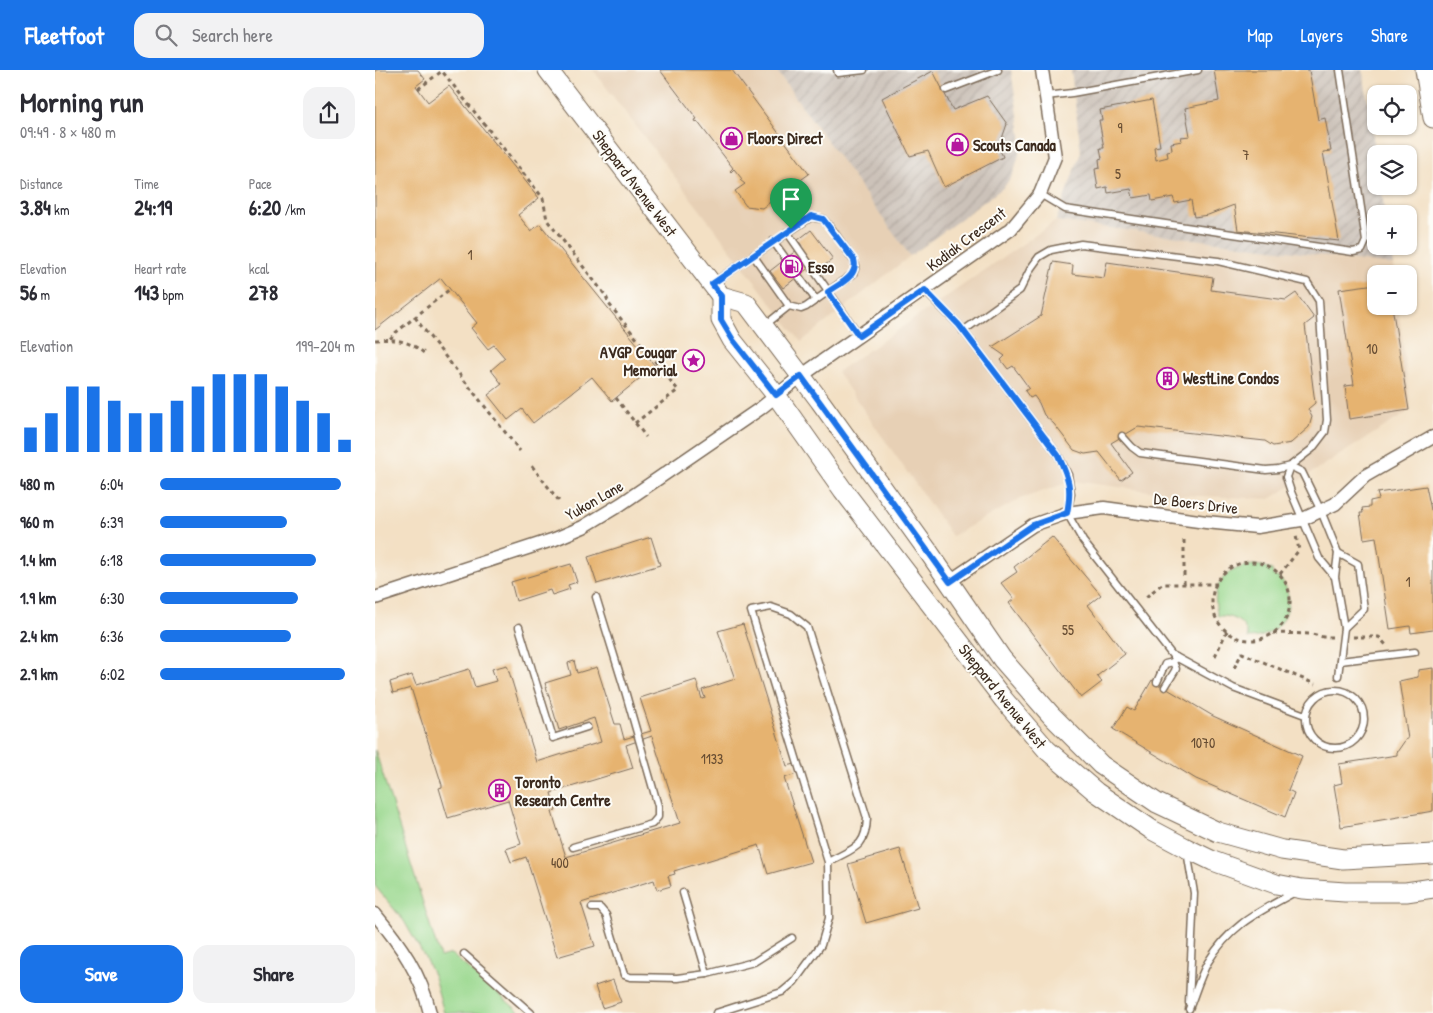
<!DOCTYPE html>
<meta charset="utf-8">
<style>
body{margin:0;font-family:"Patrick Hand",sans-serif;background:#f2f2f3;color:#2b2b33;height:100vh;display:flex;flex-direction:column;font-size:19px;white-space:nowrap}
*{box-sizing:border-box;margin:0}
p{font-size:16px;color:#7c7c81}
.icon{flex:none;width:28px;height:28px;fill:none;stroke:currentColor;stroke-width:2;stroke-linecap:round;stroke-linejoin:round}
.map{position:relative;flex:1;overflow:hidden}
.panel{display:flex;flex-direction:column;background:#fff;width:375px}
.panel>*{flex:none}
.buttons{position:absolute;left:992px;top:15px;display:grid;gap:10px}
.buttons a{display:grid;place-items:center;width:50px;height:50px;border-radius:10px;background:#fff;box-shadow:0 1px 4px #0004;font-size:25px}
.pin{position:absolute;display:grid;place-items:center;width:42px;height:42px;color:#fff;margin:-51px -21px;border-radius:50% 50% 50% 0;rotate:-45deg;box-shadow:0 0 5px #0007}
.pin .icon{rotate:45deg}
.round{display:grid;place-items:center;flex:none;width:52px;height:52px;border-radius:15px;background:#f2f2f3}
.summary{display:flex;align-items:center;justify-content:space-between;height:85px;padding:0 20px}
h1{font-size:28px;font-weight:800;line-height:38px}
.metrics{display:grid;grid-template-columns:repeat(3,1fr);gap:8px;height:85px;padding:5px 20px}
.metrics div{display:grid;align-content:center}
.metrics b{font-size:21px;font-weight:800}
.metrics small{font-size:14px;font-weight:400}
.metrics p{font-size:14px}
.chart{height:140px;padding:10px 20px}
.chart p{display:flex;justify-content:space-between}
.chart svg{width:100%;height:90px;margin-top:5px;stroke:#1a73e8;stroke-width:6}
.cta{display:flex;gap:10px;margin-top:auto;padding:10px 20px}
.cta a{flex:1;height:58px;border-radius:15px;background:#1a73e8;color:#fff;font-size:20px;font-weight:800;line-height:58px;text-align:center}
.cta a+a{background:#f2f2f3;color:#2b2b33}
ul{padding:0 20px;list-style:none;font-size:16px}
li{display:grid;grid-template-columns:80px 60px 1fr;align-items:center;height:38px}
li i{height:12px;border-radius:6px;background:#1a73e8}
header{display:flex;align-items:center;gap:30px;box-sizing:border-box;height:70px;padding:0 25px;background:#1a73e8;color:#fff}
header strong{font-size:24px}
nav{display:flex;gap:28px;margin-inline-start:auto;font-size:18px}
.search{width:350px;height:45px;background:#f2f2f3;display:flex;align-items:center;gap:12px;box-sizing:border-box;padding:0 18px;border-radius:15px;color:#7c7c81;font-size:19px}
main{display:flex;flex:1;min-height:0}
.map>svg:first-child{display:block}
</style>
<header>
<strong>Fleetfoot</strong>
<div class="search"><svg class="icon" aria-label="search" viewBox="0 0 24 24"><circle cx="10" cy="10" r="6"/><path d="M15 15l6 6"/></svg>Search here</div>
<nav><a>Map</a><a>Layers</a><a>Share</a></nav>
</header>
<main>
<section class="panel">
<div class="summary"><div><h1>Morning run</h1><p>09:49 · 8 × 480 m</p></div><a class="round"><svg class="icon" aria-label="share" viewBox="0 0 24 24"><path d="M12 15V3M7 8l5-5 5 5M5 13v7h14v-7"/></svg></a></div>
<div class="metrics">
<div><p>Distance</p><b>3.84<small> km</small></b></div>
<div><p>Time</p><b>24:19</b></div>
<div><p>Pace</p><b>6:20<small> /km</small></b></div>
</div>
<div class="metrics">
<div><p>Elevation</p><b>56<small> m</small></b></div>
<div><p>Heart rate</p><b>143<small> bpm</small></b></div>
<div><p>kcal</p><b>278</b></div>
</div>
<div class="chart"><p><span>Elevation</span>199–204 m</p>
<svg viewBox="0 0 160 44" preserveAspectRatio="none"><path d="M5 44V32M15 44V25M25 44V12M35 44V12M45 44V19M55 44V25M65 44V25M75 44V19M85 44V12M95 44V6M105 44V6M115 44V6M125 44V12M135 44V19M145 44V25M155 44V38"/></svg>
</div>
<ul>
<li><b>480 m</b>6:04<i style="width:93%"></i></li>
<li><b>960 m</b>6:39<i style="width:65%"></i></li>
<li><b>1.4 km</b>6:18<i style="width:80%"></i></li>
<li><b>1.9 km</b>6:30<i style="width:71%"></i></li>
<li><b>2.4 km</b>6:36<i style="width:67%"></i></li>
<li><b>2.9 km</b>6:02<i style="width:95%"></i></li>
</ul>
<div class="cta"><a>Save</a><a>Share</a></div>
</section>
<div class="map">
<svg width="1058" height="943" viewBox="0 0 1058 943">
<defs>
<pattern id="industrial-furrows" width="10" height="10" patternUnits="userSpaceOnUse" patternTransform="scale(1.25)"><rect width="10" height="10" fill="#ccc2b9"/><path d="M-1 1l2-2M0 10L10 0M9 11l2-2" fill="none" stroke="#b0a79f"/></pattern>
</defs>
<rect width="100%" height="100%" fill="#fdfcf7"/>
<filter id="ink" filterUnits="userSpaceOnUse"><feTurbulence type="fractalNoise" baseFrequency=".02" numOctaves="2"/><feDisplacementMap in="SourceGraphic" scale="10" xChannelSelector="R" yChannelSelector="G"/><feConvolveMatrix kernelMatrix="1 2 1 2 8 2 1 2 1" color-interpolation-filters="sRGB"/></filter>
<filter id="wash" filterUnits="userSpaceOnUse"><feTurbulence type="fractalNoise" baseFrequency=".0096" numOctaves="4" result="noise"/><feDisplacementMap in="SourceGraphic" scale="20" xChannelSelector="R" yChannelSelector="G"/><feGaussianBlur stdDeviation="1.12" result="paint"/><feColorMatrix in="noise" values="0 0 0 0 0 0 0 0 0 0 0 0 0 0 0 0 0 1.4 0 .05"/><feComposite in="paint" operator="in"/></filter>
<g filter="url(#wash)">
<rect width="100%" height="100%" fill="#f3e0c4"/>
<g fill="#e7d0b5">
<polygon points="218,0 401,0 535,186 426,272"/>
<polygon points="681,151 1018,195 1019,204 1001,204 1001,236 1023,236 1036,340 895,429 805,425 698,411 645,429 577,466 462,302"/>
</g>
<g fill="url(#industrial-furrows)">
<polygon points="401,0 636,0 646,65 646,78 638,104 629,117 535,186"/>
<polygon points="696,0 988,0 1001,86 1001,116 1006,116 1010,144 1001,144 1001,176 1015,176 1018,195 681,151 706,82"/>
</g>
<g fill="#9ad88e" stroke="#6a8156">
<path d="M 877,495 L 887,496 L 897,500 L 898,505 C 902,508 905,508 908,512 C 920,529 911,556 892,564 C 886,567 879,568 873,568 C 871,552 858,545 843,546 C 835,518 847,499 877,495 Z"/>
<polygon points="0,680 65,887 76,884 146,943 69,943 59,907 49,886 29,851 0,816"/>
</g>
<g id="blocks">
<g fill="#e6b370" fill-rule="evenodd">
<polygon points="0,0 43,0 50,9 41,16 53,32 74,16 164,128 143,145 156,161 165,154 280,296 237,331 217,307 158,353 147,339 133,350 113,325 127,314 116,300 130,288 119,275 113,279 96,258 102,253 66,208 0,260"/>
<polygon points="285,0 357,0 434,104 387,138 371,136 360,121 370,114 365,110 367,109 359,99 356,102 355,101 358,98 322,51 321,52 320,50 322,49"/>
<polygon points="839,0 934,0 943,50 950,48 956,81 948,82 964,171 863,160 859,135 833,145 819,147 816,130 800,133 798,127 777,131 776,125 758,128 756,119 733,123 732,117 723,119 720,99 725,98 724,89 727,88 725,78 729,78 724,50 727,50 725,40 777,30 785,76 779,77 781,90 793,87 792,81 797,80 796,73 807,71 806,67 815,66 810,38 844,31"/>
<polygon points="558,1 578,40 612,26 632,54 624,77 628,87 569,117 553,81 535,86 507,28"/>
<polygon points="436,160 458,189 445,199 440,193 408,218 395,201 427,176 423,170"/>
<polygon points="678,192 698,195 697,204 729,208 732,192 838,207 836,220 911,230 921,223 939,248 930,255 940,333 933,339 937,347 934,357 916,373 898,376 890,371 763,357 736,373 757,402 746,410 724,382 710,384 699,380 679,354 669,345 664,333 659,326 655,328 650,321 654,318 638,296 633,299 626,290 630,286 617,277 666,246"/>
<polygon points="1001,214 1001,236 1017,236 1034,340 974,349 970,316 979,315 964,219"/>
<polygon points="1051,416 1056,440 1058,440 1058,560 1036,563 1035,556 1015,559 1001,467 989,469 985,443 988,443 987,438 995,437 995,431 1004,429 1002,423"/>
<polygon points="276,467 285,495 222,514 213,487"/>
<polygon points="677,467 726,525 713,535 750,584 722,606 727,612 706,628 634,533 639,529 626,513 642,502 639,497"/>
<polygon points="196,494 202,512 193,515 195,519 177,525 175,520 141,531 136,512"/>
<path d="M 368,554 L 412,696 L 420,694 L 422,704 L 409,708 L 436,792 L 393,804 L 384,775 L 299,801 L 300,804 L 293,806 L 296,816 L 282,820 L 279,810 L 206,833 L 220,876 L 182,887 L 151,787 L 136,792 L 131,779 L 146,774 L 133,730 L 73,748 L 64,718 L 67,717 L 67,715 L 36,618 L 18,623 L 15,612 L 37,605 L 41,615 L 94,599 L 100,617 L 121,611 L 117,599 L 132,595 L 162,692 L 226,672 L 219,648 L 184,660 L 170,613 L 196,605 L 193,593 L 199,591 L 202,603 L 222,597 L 240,654 L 245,654 L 249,669 L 276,661 L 265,628 L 321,610 L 327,629 L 330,628 L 327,620 L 360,609 L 343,561 ZM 277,666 L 305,753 L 191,787 L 177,742 L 181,741 L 176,723 L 258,698 L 251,675 Z"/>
<polygon points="1058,598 1058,741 966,757 959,715 967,713 964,694 1022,685 1022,682 1031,669 1033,669 1024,611 1043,607 1043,600"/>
<polygon points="777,610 838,646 927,686 913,720 919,723 910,747 821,709 738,659 752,637 759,641"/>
<polygon points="525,779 543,838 491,853 473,794"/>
<polygon points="238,910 246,932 227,938 220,916"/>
</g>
</g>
</g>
<g filter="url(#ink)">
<use href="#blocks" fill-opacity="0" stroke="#7b6a58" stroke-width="1"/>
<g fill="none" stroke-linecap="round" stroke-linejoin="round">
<defs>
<g id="lane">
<polyline points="462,0 463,3 489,0"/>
<polyline points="571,20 623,0"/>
<polyline points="671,26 697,23 823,0"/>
<polyline points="665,124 690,139 978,182 987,180 991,171 965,0"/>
<polyline points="412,162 484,265"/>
<polyline points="398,171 441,230"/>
<polyline points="338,213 436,147 448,149 457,159 479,191 481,196 478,204 431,237 426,239 414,236 378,185"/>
<polyline points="549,220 584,255 683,385 693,405 695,417 696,424 692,443 708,471 797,585 858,618 930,645"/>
<polyline points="389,256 414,236"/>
<polyline points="588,261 645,220 656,198 664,187 676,180 706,174 843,191 932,212 944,231 952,350 950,362 937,379 915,396 903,399 891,400 765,383 757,377 747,366"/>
<polyline points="963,483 983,494 989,539 969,558"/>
<polyline points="960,507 944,488 916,422 911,407 915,396 927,402 946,441 963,483 960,507 969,558 963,606"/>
<polyline points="144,557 178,668 212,657"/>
<polyline points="965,591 1040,582"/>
<polyline points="782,612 790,594 798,592 801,587"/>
<polyline points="790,617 801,599 798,592"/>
<circle cx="960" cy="649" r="29"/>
<polyline points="198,777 277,754 283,747 283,736 250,621 221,527"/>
<polyline points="812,781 819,823 814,933"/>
<polyline points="308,823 332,904"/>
<polyline points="217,838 225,838 231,845 249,905 255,907 302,908 332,904 379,892 417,868"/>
<polyline points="89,884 156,943"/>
<path d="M 814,939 C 820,924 825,906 833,892 C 856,854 882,843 920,822"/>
<path d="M 341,943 L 407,922 L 419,912 L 446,875 L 454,848 L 453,792 L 376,541 L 396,537 L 416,544 L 432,557 L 492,748 C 491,779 478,778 453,792"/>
</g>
<g id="street">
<polyline points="575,511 658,455 692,443 729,438 831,452 882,457 926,450 960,434 990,406 1058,367"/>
<polyline points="0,528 180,469 208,457 246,434 386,338 426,306 636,159 665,124 680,87 667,0"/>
<path d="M 0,844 C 25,874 46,904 55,943"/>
</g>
<g id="secondary">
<polyline points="173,0 346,226 371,233 445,331 553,481 627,589 676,645 726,695 782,733 843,762 907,780 968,789 1058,784"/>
<polyline points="1050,0 1058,48"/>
<polyline points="346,226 346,250 357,270 401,325 468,420 629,630 672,680 721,722 777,760 811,778 838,791 901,814 927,819 970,822 1031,822 1058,818"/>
</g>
</defs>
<use href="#lane" stroke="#7b6a58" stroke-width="9"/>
<use href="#street" stroke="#7b6a58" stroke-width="15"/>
<use href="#secondary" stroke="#7b6a58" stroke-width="21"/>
<g stroke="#7b6a58" stroke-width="3" stroke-dasharray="4 4" stroke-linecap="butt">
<polyline points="43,19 67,1 168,128 172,150 231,226 234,234 303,320 260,353"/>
<polyline points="40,247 47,257 145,381"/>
<polyline points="15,269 19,264 75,219"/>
<path d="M 0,270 C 19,268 37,271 51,285"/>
<polyline points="241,328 271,367"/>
<polyline points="157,396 184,431"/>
<circle cx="876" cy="531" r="39"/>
<polyline points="905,504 924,480 921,466"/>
<polyline points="809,514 809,466"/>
<polyline points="771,527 787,514 842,514"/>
<polyline points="898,563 937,564 948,567 957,567"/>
<polyline points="978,567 1004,567 1011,575"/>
<polyline points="840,586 852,561"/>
<polyline points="859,598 867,583 940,614"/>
</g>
<use href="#lane" stroke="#fff" stroke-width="6"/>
<use href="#street" stroke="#fff" stroke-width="12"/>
<use href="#secondary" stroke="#fff" stroke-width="19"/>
</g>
</g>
<g fill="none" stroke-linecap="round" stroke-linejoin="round" filter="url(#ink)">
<defs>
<path id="route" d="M 436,146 L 448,149 L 479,190 C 484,206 464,214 453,222 L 484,266 L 550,220 L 584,255 L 683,385 C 694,409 697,417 692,443 L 658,455 L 575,512 L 426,306 L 401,325 L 358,270 L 346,250 L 346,226 L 337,214 Z"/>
</defs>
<use href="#route" stroke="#fff" stroke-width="10"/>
<use href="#route" stroke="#1a73e8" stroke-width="6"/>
</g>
<defs>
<symbol id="shop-ring" viewBox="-11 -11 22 22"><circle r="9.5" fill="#fdfcf7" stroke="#b5179e" stroke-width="1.5"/><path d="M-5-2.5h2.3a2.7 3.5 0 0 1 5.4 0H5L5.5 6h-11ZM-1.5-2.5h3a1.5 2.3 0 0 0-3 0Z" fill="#b5179e"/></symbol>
<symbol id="fuel-ring" viewBox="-11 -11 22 22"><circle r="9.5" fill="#fdfcf7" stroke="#b5179e" stroke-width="1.5"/><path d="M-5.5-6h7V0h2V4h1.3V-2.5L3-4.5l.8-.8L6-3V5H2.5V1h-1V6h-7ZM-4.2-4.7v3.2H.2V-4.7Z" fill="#b5179e"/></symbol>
<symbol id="sight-ring" viewBox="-11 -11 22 22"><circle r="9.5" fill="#fdfcf7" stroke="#b5179e" stroke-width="1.5"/><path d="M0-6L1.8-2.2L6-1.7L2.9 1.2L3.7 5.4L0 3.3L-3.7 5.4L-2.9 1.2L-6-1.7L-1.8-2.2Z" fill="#b5179e"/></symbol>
<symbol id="building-ring" viewBox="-11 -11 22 22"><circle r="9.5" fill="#fdfcf7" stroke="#b5179e" stroke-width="1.5"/><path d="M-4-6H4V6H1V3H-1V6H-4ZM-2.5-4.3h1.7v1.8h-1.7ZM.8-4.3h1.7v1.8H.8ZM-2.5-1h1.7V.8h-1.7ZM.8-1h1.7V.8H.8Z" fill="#b5179e"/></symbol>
</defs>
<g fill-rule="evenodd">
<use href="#shop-ring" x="344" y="56" width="25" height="25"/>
<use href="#shop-ring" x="570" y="62" width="25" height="25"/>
<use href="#fuel-ring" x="404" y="184" width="25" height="25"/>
<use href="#sight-ring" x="306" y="278" width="25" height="25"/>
<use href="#building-ring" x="780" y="296" width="25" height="25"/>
<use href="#building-ring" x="112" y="708" width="25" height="25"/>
</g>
<g text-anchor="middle" stroke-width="4" stroke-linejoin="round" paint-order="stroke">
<g font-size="14" fill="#664c32">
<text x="745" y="63">9</text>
<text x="871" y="90">7</text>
<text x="743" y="109">5</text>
<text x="95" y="190">1</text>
<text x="997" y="284">10</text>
<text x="1033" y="517">1</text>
<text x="693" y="565">55</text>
<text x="828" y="678">1070</text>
<text x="337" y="694">1133</text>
<text x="185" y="798">400</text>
</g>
<g font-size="16" font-weight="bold" fill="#3b2a1e" stroke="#fdfcf7" text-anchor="start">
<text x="373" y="74">Floors Direct</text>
<text x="598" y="81">Scouts Canada</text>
<text x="433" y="203">Esso</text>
<text x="302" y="288" text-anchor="end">AVGP Cougar<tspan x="302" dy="18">Memorial</tspan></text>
<text x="808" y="314">WestLine Condos</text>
<text x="140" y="718">Toronto<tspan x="140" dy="18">Research Centre</tspan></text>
</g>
<g font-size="16" fill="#3b2a1e" stroke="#fdfcf7">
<text transform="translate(260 113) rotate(53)" y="6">Sheppard Avenue West</text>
<text transform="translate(591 169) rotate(-37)" y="6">Kodiak Crescent</text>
<text transform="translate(219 430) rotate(-30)" y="6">Yukon Lane</text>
<text transform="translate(821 433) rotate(7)" y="6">De Boers Drive</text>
<text transform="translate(628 626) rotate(51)" y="6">Sheppard Avenue West</text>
</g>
</g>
</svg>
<div class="buttons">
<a><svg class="icon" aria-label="locate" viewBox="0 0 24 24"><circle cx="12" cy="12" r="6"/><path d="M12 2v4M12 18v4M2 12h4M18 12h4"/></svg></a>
<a><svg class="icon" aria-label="layers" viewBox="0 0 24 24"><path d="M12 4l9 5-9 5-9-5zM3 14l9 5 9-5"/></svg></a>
<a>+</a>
<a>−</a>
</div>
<div class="pin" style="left:416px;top:159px;background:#1e9e55"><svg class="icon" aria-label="arrive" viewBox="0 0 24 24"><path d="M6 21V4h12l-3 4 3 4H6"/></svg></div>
</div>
</main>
